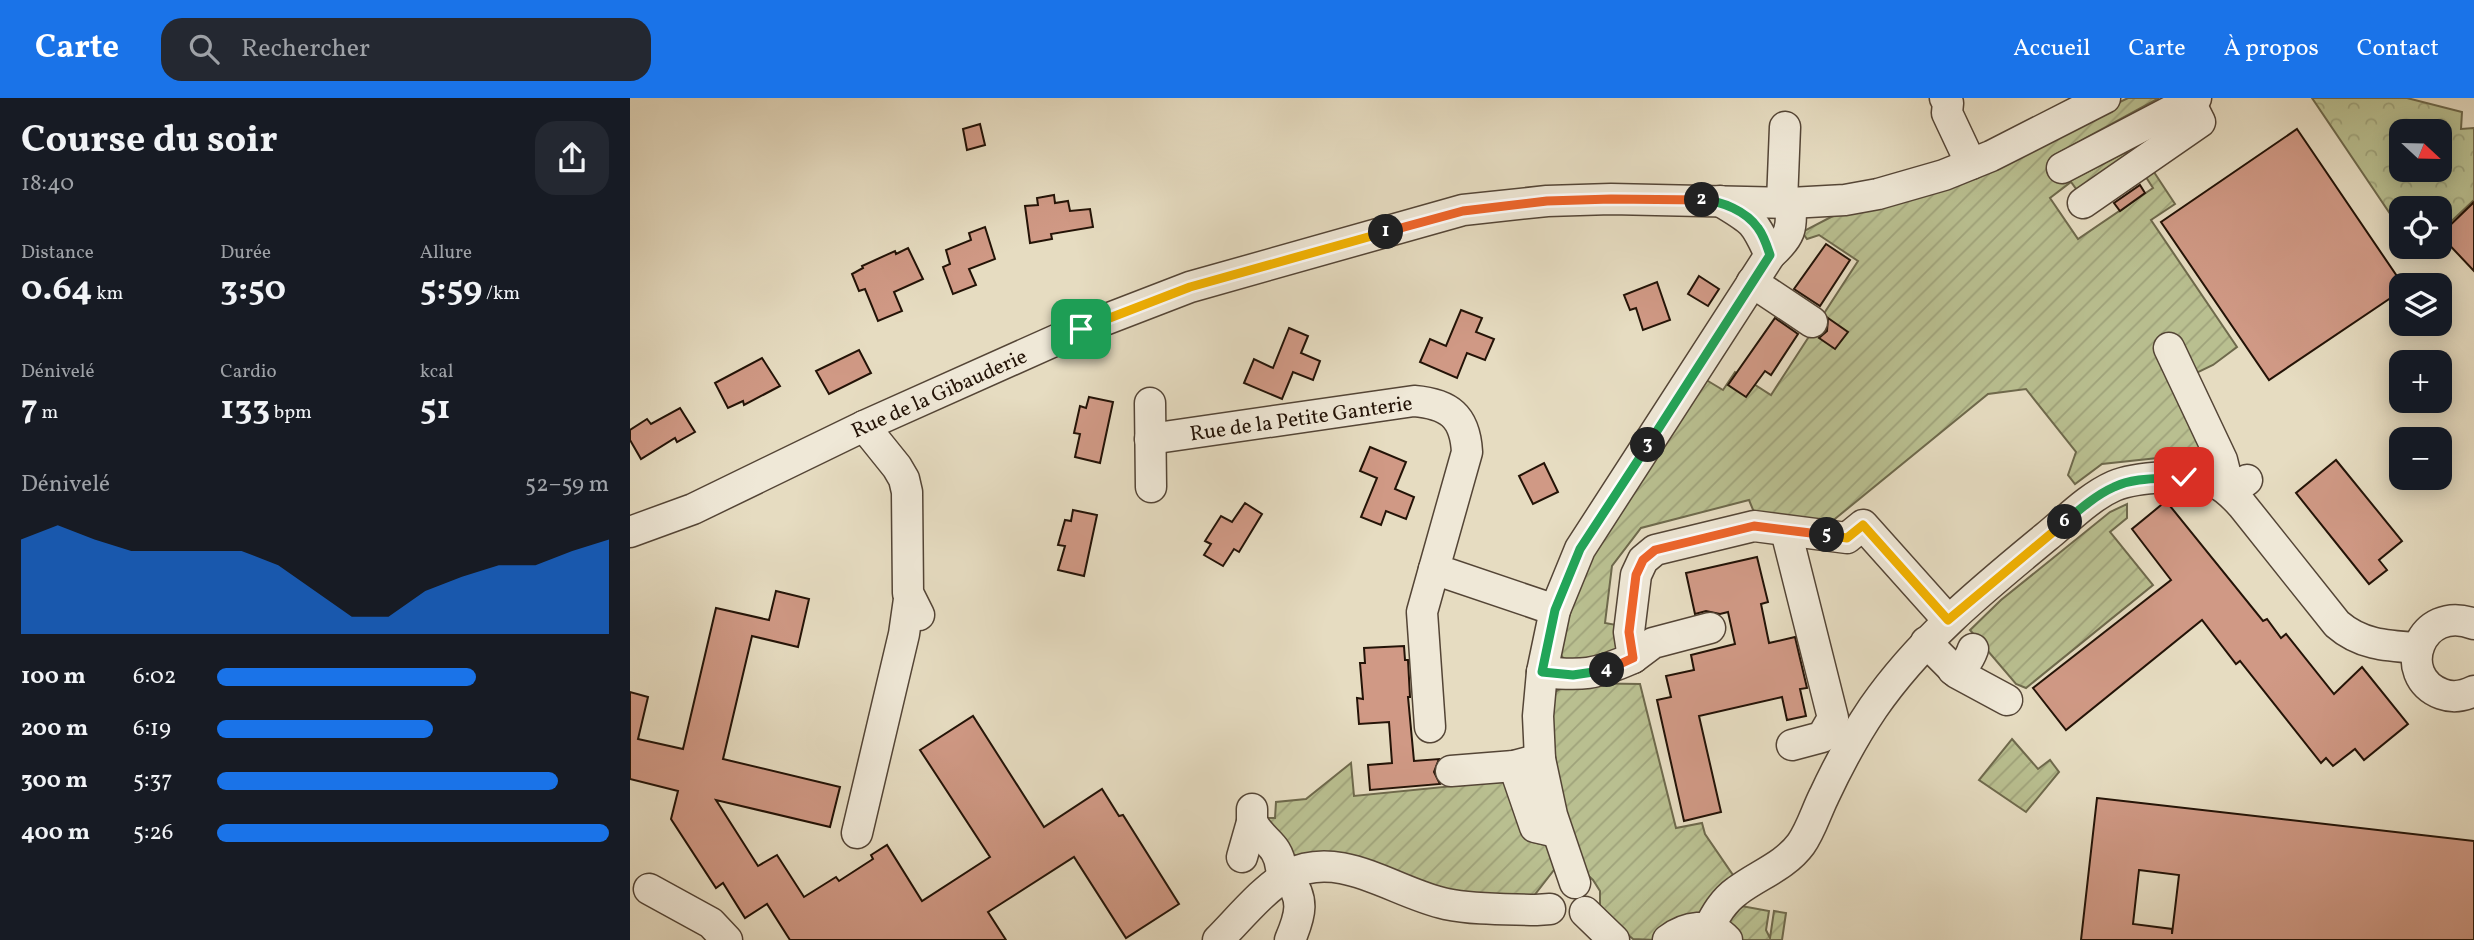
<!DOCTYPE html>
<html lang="fr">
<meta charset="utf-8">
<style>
body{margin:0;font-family:Vollkorn,serif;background:#242831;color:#f1f3f6;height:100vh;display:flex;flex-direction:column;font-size:26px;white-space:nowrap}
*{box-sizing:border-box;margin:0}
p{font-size:23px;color:#9ea1a6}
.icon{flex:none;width:38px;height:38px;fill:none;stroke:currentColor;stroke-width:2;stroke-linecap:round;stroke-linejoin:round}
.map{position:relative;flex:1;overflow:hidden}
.details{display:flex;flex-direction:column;background:#171b24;width:630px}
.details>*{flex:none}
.needle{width:46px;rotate:112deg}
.controls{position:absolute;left:1759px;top:21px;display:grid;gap:14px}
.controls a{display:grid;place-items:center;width:63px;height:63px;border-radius:14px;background:#171b24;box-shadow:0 4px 18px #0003;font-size:35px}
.pin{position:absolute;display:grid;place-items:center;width:60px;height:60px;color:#fff;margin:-30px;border-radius:14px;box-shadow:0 4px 10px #0006}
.km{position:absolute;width:35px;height:35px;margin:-18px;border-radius:50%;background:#222;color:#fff;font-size:19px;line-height:35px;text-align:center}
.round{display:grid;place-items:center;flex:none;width:74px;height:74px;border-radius:21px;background:#242831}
.overview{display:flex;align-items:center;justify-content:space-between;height:119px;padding:0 21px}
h1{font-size:38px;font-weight:700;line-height:52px}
.metrics{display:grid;grid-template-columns:repeat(3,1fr);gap:10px;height:119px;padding:7px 21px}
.metrics div{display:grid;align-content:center}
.metrics b{font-size:35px;font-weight:700}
.metrics small{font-size:19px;font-weight:400}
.metrics p{font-size:19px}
.chart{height:196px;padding:14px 21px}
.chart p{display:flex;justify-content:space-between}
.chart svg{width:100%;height:126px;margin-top:7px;fill:#1a73e8;opacity:.7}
ul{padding:0 21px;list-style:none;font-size:23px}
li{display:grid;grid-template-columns:112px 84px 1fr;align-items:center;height:52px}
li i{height:18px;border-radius:9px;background:#1a73e8}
header{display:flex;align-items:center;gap:42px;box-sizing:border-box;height:98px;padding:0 35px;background:#1a73e8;color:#fff}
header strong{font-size:33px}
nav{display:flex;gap:38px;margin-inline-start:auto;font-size:24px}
.search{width:490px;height:63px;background:#242831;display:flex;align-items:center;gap:18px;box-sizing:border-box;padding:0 24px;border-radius:21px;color:#9ea1a6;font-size:26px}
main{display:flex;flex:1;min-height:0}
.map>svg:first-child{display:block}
</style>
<header>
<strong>Carte</strong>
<div class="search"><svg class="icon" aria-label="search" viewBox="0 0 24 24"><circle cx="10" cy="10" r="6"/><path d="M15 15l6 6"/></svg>Rechercher</div>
<nav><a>Accueil</a><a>Carte</a><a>À propos</a><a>Contact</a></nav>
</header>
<main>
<section class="details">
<div class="overview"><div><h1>Course du soir</h1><p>18:40</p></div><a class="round"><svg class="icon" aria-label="share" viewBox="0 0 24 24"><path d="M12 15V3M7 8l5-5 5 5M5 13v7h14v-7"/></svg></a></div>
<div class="metrics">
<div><p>Distance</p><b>0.64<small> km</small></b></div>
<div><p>Durée</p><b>3:50</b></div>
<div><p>Allure</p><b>5:59<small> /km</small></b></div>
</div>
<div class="metrics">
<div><p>Dénivelé</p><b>7<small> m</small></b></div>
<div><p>Cardio</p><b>133<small> bpm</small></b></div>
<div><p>kcal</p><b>51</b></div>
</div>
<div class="chart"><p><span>Dénivelé</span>52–59 m</p>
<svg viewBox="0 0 160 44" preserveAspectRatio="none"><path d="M0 44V11L10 6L20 11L30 15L40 15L50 15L60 15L70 20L80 29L90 38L100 38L110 29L120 24L130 20L140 20L150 15L160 11V44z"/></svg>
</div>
<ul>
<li><b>100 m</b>6:02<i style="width:66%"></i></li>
<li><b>200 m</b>6:19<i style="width:55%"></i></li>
<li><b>300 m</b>5:37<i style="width:87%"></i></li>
<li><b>400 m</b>5:26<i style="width:100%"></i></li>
</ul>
</section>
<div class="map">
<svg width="1844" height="842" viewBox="0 0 1844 842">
<defs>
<pattern id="forest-crowns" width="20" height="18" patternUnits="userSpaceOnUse" patternTransform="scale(1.75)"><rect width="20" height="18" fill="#b9bf90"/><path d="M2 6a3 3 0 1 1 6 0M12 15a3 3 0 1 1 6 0" fill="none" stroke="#9fa37b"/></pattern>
<pattern id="garden-furrows" width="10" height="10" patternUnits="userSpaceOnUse" patternTransform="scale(1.75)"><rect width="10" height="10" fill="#b9bf90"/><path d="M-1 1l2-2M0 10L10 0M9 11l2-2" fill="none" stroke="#9fa37b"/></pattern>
</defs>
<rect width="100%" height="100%" fill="#e6dcc1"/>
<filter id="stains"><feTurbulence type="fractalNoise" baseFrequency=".00286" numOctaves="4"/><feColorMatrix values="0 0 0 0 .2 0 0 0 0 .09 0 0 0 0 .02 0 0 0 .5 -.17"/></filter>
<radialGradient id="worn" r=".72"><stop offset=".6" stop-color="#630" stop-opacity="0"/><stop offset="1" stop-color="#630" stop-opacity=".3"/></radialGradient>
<path fill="url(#forest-crowns)" stroke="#6e694c" stroke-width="2" fill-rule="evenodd" d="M 1682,0 L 1777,0 L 1832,14 L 1831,31 L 1844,30 L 1844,102 L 1810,134 L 1810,110 L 1771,110 L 1771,132 ZM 1771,33 L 1810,33 L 1810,72 L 1771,72 Z"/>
<g fill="url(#garden-furrows)" stroke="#6e694c" stroke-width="2">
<polygon points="1498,0 1529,0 1423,58 1438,84 1494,55 1506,54 1452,99 1441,84 1420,100 1448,141 1523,90 1512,73 1520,68 1545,106 1521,122 1607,249 1583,267 1566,275 1582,360 1565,356 1472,366 1445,386 1438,377 1446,354 1396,291 1358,296 1195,429 1126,419 1119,402 1011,430 982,468 975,525 992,528 990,546 984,558 937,565 931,557 931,530 951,472 1073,280 1093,292 1105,274 1141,297 1228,163 1189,137 1177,141 1172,134 1201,119 1232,107 1365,65"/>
<polygon points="1497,406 1497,420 1480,434 1523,487 1396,590 1386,586 1340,532 1371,502 1480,414"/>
<polygon points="940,585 1010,586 1046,730 1072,725 1075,736 1105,780 1075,812 1025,842 1003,841 976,818 970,808 970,793 963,782 952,772 925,691 922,596"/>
<polygon points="1382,641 1408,671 1420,662 1429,674 1396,714 1349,682"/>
<polygon points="721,665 724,698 883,682 902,744 923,749 927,768 903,799 845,801 669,759 653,752 631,720 645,720 646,704 676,701"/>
<polygon points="1106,807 1139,813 1136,832 1140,840 1144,813 1156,815 1152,842 1105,842 1097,820"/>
</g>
<g fill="#d09985" stroke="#231307" stroke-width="2" fill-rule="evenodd">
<polygon points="350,26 355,47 337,52 333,31"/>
<polygon points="1667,31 1773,187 1771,187 1771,193 1639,282 1531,124"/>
<polygon points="1510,87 1515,95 1490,113 1484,105"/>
<polygon points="424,97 425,105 438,103 440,113 460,111 463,129 421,136 422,141 400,145 395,108 408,107 407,100"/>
<polygon points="1844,104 1844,173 1810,137"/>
<polygon points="355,129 365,161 339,171 346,187 323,196 313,169 320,166 316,152 341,142 339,135"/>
<polygon points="1196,146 1220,162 1190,208 1164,191"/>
<polygon points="278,150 293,181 264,194 272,213 248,223 235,191 229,193 222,176 233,170 232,168 265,153 266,156"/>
<polygon points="1069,178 1089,191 1078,208 1058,196"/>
<polygon points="1027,184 1040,222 1013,232 1006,210 1000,212 994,197"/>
<polygon points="831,212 852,220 846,234 864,241 855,262 837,255 827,280 790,264 800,241 816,248"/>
<polygon points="1145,220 1168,236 1141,277 1135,273 1116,299 1098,287"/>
<polygon points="1198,220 1218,234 1205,251 1189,240 1197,233"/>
<polygon points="659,230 678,238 671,255 690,263 683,282 663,274 652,301 614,285 624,261 643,270"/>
<polygon points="229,252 241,275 199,296 186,273"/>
<polygon points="132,260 150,288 114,307 113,303 98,310 85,285"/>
<polygon points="459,299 483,304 470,365 445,359 450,336 444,335 450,308 456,310"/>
<polygon points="50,310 65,334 47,344 45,340 11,361 0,342 0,332 17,321 21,326"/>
<polygon points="740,349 776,364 765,391 784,399 776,421 756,413 751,427 731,419 747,380 730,373"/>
<polygon points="1706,362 1772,443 1749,462 1757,472 1739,486 1666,395"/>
<polygon points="914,365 928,394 903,406 889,378"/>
<polygon points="1536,403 1633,523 1637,521 1651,540 1656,536 1704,596 1732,569 1778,626 1734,662 1725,651 1703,668 1696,660 1691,665 1610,563 1606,566 1572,522 1436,632 1403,590 1541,482 1502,431"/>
<polygon points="615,405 632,416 609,454 604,451 593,468 574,457 581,446 575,443 591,418 602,424"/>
<polygon points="443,412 467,417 454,478 428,472 435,448 428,447 435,422 441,423"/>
<polygon points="1127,459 1138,504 1131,506 1139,545 1165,539 1177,590 1170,591 1176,618 1157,622 1152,599 1069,618 1091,714 1054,723 1027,602 1041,599 1036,578 1064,572 1061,557 1105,546 1098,514 1090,516 1076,513 1065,516 1056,475"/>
<polygon points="146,493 179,501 168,549 122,538 93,661 210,689 200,729 86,702 128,768 147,757 174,799 206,779 209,783 243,761 241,757 257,747 292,803 360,759 290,652 343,618 414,729 472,691 489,718 493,717 549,806 496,840 444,759 358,814 376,842 160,842 137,806 115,820 93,785 86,790 41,721 48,693 0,681 0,594 18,599 8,641 53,651 86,510 139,522"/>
<polygon points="774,548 775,562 778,562 780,599 778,599 784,663 809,661 804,674 810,686 740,692 738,667 762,665 759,624 729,626 727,600 733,601 730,565 735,565 734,550"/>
<path d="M 1467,700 L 1844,743 L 1844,842 L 1451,842 ZM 1509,772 L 1549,777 L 1542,836 L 1542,831 L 1503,826 Z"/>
</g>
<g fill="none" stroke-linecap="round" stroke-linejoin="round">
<defs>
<g id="minor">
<polyline points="1315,0 1318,5 1317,15 1341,66"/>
<polyline points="1432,70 1566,0"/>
<path d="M 1090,103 C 1123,123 1124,122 1140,157"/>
<polyline points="1152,104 1155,29"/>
<polyline points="1453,105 1570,24 1558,0"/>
<polyline points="1122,184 1182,224"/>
<polyline points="1539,250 1592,362 1600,394 1617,382"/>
<polyline points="520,305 521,389"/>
<polyline points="234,328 267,369 274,381 277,394 278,495 289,517"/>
<path d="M 520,341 L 784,303 C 819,306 835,318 837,354 L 804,471 L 925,512"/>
<polyline points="1156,433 1203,620 1192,639 1162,647"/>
<polyline points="0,434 63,411 234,328 451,231 560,189 833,112 917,103 981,101 1160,105 1215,102 1248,96 1314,77 1361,58 1475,0"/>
<path d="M 1844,526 C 1790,505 1764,578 1812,596 C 1823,600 1834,598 1844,593"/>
<polyline points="1296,544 1327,575 1377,602"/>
<polyline points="1003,560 1023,545 1080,530"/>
<path d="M 1323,572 C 1335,568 1339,562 1343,551"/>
<path d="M 912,574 C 952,578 965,577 1003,560 L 999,534 L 1006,477 L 1013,462 L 1025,452 L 1124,428 L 1217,440 L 1233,427 L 1318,522"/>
<polyline points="800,629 792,514 804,471"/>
<polyline points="884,668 905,729 927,734"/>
<polyline points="821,673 884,668 910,661"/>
<path d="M 622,724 C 633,745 648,745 651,770"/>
<polyline points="227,735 274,536 279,501"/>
<polyline points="612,759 622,724 622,711"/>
<path d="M 657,778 C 675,801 671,816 660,842"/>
<path d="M 945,785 L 922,717 L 910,661 L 908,618 L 912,574 L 925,512 L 950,451 L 1140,157 C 1160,139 1163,131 1160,105"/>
<polyline points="19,791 81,825 97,842"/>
<polyline points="955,814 984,842"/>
<path d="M 1078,831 C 1086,816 1093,803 1107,793 C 1128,777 1155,768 1171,746 C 1181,732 1186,714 1194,698 C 1208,668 1224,638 1243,610 C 1290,542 1353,491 1416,439 C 1437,422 1459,399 1484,388 C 1505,379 1563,375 1584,384 C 1595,389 1604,398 1612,407 L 1707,526 C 1731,547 1757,548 1788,550"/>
<path d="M 588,842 C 607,823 635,789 658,777 C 711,750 764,795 816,806 C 845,812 877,811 906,812 L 920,811"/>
<path d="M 1038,842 C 1055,829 1080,823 1097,842"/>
</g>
</defs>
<use href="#minor" stroke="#544536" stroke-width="33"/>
<use href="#minor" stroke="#efe8d7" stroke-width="30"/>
</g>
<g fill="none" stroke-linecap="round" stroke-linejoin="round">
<defs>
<polyline id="split-1" points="451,231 560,189 756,134"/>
<polyline id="split-2" points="756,134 833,113 917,103 981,101 1072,102"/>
<path id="split-3" d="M 1018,347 L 1140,157 C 1137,148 1134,138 1128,130 C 1116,113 1092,103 1072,102"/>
<polyline id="split-4" points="977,572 943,577 912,574 925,512 950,451 1018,347"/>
<polyline id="split-5" points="977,572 1003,560 999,534 1006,477 1013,462 1025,452 1124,428 1197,437"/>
<polyline id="split-6" points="1197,437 1217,440 1233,427 1318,522 1435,424"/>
<path id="split-7" d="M 1435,424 C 1450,411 1466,397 1484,389 C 1504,379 1532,381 1554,379"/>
</defs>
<use href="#split-1" stroke="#fff" stroke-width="14"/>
<use href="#split-2" stroke="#fff" stroke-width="14"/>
<use href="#split-3" stroke="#fff" stroke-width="14"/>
<use href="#split-4" stroke="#fff" stroke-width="14"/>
<use href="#split-5" stroke="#fff" stroke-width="14"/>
<use href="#split-6" stroke="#fff" stroke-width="14"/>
<use href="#split-7" stroke="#fff" stroke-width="14"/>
<use href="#split-1" stroke="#f5b400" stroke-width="9"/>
<use href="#split-2" stroke="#f0652b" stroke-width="9"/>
<use href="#split-3" stroke="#22a559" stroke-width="9"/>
<use href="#split-4" stroke="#22a559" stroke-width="9"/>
<use href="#split-5" stroke="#f0652b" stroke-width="9"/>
<use href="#split-6" stroke="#f5b400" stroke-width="9"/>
<use href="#split-7" stroke="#22a559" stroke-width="9"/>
</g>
<g text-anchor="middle" stroke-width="7" stroke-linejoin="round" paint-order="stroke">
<g font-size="21" fill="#231307" stroke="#efe8d7">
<text transform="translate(309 295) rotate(-24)" y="7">Rue de la Gibauderie</text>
<text transform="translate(671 320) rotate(-8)" y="7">Rue de la Petite Ganterie</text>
</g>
</g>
<rect width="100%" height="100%" filter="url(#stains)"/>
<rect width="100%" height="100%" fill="url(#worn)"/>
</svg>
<div class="controls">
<a><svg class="needle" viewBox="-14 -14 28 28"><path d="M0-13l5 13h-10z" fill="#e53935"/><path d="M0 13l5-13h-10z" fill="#9ea1a6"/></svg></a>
<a><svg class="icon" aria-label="locate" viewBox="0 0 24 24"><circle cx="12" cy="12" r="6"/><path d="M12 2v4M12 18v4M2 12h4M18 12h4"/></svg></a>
<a><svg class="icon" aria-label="layers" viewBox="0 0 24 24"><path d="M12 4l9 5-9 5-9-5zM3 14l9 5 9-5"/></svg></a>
<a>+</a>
<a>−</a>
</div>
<div class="pin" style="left:451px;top:231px;background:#1e9e55"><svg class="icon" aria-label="arrive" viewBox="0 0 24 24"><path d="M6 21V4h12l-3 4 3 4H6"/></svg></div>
<div class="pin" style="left:1554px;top:379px;background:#d93025"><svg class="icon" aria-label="check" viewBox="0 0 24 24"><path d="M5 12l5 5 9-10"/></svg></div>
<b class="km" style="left:756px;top:134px">1</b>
<b class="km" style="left:1072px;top:102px">2</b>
<b class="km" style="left:1018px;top:347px">3</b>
<b class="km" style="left:977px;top:572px">4</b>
<b class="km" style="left:1197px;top:437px">5</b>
<b class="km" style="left:1435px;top:424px">6</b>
</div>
</main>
